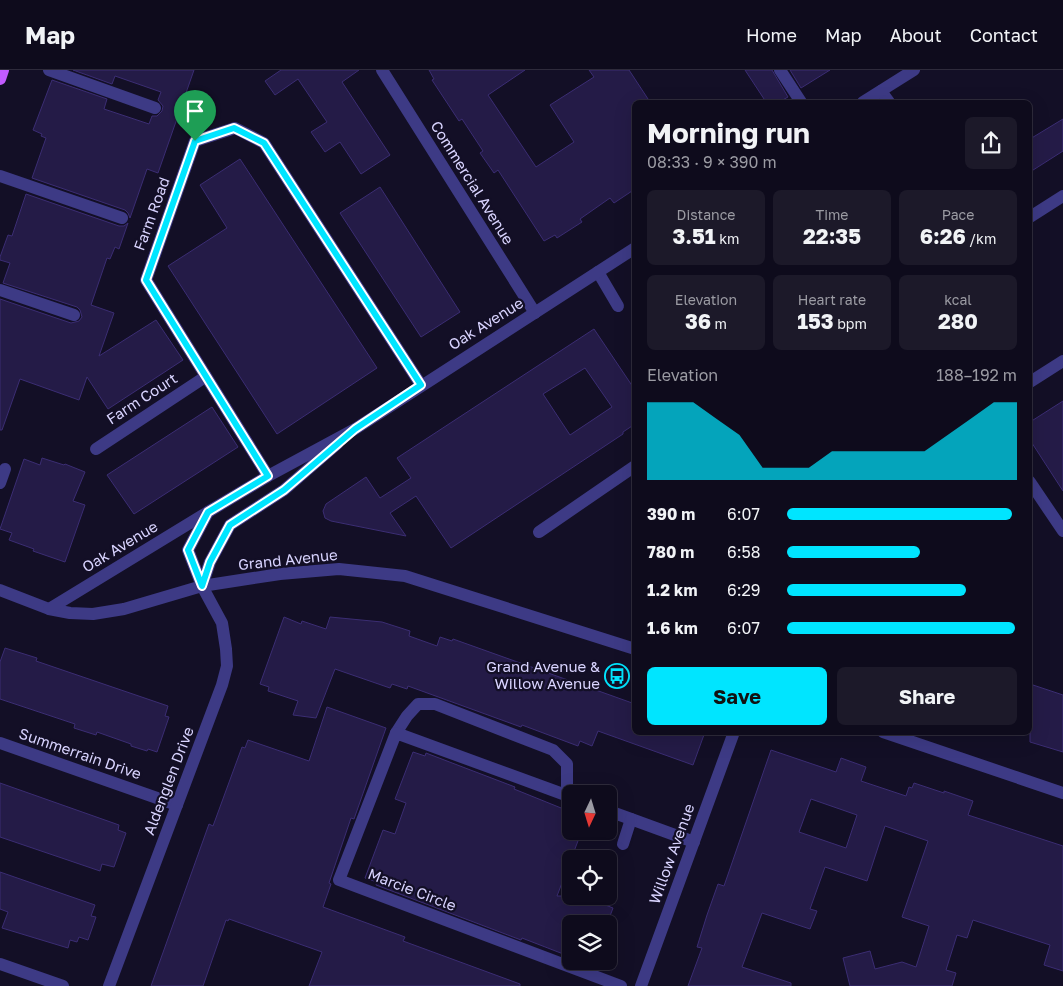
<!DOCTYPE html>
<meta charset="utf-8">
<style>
body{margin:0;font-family:"Golos Text",sans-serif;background:#1c1929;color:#f1f3f6;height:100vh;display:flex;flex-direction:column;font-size:19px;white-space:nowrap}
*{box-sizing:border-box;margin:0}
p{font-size:16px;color:#9b9ba3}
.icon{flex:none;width:28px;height:28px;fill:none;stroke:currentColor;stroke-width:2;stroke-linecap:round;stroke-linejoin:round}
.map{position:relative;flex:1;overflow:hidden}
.panel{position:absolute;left:632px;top:30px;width:400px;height:635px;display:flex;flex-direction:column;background:#0e0b1c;border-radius:8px;box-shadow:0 5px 20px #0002,0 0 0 1px #2e2b3b}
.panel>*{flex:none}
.needle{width:32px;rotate:184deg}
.buttons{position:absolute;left:562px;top:715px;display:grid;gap:10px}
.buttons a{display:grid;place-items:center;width:55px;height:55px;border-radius:8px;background:#0e0b1c;box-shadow:0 5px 20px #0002,0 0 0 1px #2e2b3b;font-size:25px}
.pin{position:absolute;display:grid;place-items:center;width:42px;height:42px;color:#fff;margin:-51px -21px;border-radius:50% 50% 50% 0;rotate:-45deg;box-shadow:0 0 5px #0007}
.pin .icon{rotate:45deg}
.round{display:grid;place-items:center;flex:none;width:52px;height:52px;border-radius:8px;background:#1c1929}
.overview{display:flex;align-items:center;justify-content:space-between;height:85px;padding:0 15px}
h1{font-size:28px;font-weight:700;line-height:38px}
.figures{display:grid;grid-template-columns:repeat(3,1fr);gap:8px;height:85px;padding:5px 15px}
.figures div{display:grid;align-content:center;border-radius:8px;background:#1c1929;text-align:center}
.figures b{font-size:21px;font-weight:700}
.figures small{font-size:14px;font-weight:400}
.figures p{font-size:14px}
.chart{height:140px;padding:10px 15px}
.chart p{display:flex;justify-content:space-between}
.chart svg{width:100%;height:90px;margin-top:5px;fill:#00e5ff;opacity:.7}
.button{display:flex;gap:10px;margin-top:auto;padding:10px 15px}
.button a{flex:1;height:58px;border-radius:8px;background:#00e5ff;color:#111;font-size:20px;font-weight:700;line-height:58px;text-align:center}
.button a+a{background:#1c1929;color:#f1f3f6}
ul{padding:0 15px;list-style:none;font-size:16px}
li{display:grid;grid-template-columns:80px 60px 1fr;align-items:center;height:38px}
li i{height:12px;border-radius:6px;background:#00e5ff}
header{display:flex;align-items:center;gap:30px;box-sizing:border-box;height:70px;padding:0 25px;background:#0e0b1c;border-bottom:1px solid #2e2b3b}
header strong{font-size:24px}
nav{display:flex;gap:28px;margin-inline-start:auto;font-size:18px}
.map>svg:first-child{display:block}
</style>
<header>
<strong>Map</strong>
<nav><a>Home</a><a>Map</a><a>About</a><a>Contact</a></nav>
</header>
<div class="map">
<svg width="1063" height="916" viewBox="0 0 1063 916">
<rect width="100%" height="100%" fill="#130f26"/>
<g fill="#241b47" stroke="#3b2d73" fill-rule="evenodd">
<polygon points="73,0 194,0 158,103 147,99 130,148 128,143 125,140 32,108 46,68 41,66 42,64 33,60 52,10 107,29 104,39 149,54 152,46 157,46 162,41 163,36 158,30 161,22 115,6 112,14"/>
<polygon points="281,0 359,0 342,12 390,85 361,104 340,72 325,82 311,62 327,52 298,9 275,25 265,11"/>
<polygon points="429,0 525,0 488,25 536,97 574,72 550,35 594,7 589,0 629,0 650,32 635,32 635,119 614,133 610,128 580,149 582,152 557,168 555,165 544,171 498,100 494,103 480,83 483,81 462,49 459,51 432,10 434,9"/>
<polygon points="745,0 772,0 788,27 779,32 766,32"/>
<polygon points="790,0 830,0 801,18"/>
<polygon points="1063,49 1063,81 1030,102 1030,69"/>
<polygon points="240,89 377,298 277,364 168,196 227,158 200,115"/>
<polygon points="380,117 460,242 421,267 340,143"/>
<polygon points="26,124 119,156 124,156 128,153 119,179 115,177 110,189 107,188 91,235 114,243 99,286 156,250 183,290 108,339 87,307 79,330 20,309 2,360 0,360 0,229 71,253 79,251 82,247 80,240 77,237 3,213 10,193 0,190 0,187 8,165 12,166"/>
<path d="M 594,259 L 635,320 L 635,354 L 623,362 L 623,364 L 451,478 L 416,426 L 390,443 L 406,466 L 331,451 L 325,448 L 323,441 L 326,434 L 366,407 L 380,428 L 411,408 L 397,388 ZM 585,298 L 612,337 L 570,365 L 543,324 Z"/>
<polygon points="1063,331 1063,421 1030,370 1030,352"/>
<polygon points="212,337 238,377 134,444 107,405"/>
<polygon points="42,388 64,395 65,394 85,402 73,431 85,435 65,492 33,481 34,479 9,470 12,463 0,459 24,389 40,395"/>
<polygon points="284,547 301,554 302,551 326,559 330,547 382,552 410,561 409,566 437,576 440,567 452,571 453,569 635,634 635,662 705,662 693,695 598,661 592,676 580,671 578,676 522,655 521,657 408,616 407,619 392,614 390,618 335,599 316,648 293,645 298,631 268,621 269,617 260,614"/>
<polygon points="5,578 37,588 36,591 168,636 165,646 169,647 157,682 148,679 147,681 131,676 131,674 97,662 96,665 74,658 75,654 0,629 0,592"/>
<polygon points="1030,614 1063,625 1063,682 1030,672"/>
<polygon points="327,637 386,658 354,749 351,748 329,813 331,814 323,837 405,867 403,871 520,914 520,916 309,916 322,882 229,849 228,851 226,850 203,916 151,916 209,754 213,756 242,677 245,678 248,670 309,691"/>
<path d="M 771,680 L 836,702 L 841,688 L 866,697 L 861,711 L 906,726 L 909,717 L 912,718 L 914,713 L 944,723 L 944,721 L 973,731 L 968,745 L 1063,776 L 1063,901 L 1044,895 L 1050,875 L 973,850 L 967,868 L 957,865 L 946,900 L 956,903 L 952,916 L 850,916 L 843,888 L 870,881 L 875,899 L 902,892 L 916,897 L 929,856 L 902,847 L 928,771 L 885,756 L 867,811 L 825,797 L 810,839 L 817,841 L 810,859 L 762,843 L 742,897 L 791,913 L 791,916 L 688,916 L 702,878 L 697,877 L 707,845 L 718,814 L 724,816 ZM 811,729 L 857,745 L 846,778 L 799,762 Z"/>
<polygon points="413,682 425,686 426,683 515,717 514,719 571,742 571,761 581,763 557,826 583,826 613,838 607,854 571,854 571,887 522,868 521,870 376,815 377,812 365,808 383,760 395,764 406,733 395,729"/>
<polygon points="0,713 119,755 118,760 126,763 114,797 102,794 100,801 0,767"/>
<polygon points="0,802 95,835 91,846 96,847 88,870 79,867 77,872 70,870 68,878 2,858 8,842 0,839"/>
</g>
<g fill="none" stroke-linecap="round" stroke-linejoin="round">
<polyline stroke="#2fb8b0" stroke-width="3" stroke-dasharray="2.5 4" stroke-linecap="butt" points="759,665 760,662"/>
<g stroke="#3d3a85" stroke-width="12">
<polyline points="49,0 155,38"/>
<polyline points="382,0 535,243"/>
<polyline points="780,0 801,32"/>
<polyline points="881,21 889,32"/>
<polyline points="863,32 914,0"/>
<polyline points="0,106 122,148"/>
<polyline points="1030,147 1063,126"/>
<polyline points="598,202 618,236"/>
<polyline points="0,220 74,245"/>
<polyline points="1030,312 1063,291"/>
<polyline points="96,379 205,307"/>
<polyline points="268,406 146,210 195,71 235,58 264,73 421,315"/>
<polyline points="1030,412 1063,461"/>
<polyline points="0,413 5,399"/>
<polyline points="539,462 635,396"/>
<polyline points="202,516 210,492 230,455 284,420 337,374"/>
<polyline points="0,520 49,539 70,543 93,544 124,539 202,516 280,504 339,499 405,506 635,579"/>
<polyline points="49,539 208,442"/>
<polyline points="883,662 1063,723"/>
<polyline points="396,663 407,646 418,634 435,634 553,680 567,694 567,726"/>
<polyline points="0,673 177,735"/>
<polyline points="571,727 396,663 339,810 621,916"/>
<polyline points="609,741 694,772"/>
<polyline points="623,774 631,749"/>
<polyline points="0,894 63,916"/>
<polyline points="109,916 222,615 227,596 226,579 222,553 202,516 188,480 208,442 268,406 355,359 635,178"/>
<polyline points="641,916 734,662"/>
</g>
<polyline stroke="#c25bff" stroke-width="12" points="0,9 3,0"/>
</g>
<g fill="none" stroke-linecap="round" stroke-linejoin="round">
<defs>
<polygon id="route" points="234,58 264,73 421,315 355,359 284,420 230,455 210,492 202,516 188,480 208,442 268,406 146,210 195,71"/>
</defs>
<use href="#route" stroke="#fff" stroke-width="10"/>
<use href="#route" stroke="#00e5ff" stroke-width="6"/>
</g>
<defs>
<symbol id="bus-ring" viewBox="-11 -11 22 22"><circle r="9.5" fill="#130f26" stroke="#00e5ff" stroke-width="1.5"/><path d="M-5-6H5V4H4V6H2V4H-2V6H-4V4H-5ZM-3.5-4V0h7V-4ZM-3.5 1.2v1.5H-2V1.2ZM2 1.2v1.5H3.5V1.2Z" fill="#00e5ff"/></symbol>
</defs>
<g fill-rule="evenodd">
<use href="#bus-ring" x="603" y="592" width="28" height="28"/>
</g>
<g text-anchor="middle" stroke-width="4.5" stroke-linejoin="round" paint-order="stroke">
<g font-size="15" fill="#d9d4ff" stroke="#130f26">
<text transform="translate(472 113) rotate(58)" y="5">Commercial Avenue</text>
<text transform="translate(152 144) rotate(-70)" y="5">Farm Road</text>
<text transform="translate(486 254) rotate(-32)" y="5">Oak Avenue</text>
<text transform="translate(142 329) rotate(-33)" y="5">Farm Court</text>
<text transform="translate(120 477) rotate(-31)" y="5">Oak Avenue</text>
<text transform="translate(288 490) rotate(-6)" y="5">Grand Avenue</text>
<text transform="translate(80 684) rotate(19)" y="5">Summerrain Drive</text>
<text transform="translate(169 711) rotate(-69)" y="5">Aldenglen Drive</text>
<text transform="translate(672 784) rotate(-70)" y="5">Willow Avenue</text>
<text transform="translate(412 820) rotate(21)" y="5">Marcie Circle</text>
</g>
<g font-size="15" fill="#d9d4ff" stroke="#130f26" text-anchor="end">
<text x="600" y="602">Grand Avenue &amp;<tspan x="600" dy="17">Willow Avenue</tspan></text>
</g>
</g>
</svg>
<div class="buttons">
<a><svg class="needle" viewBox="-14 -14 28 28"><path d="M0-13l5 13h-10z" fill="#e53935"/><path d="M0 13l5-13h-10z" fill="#9b9ba3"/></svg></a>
<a><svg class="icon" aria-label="locate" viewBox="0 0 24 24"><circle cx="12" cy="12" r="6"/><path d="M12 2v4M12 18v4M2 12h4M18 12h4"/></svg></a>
<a><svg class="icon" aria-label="layers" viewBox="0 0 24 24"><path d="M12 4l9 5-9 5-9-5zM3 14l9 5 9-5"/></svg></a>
</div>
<div class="pin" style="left:195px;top:71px;background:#1e9e55"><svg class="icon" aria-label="arrive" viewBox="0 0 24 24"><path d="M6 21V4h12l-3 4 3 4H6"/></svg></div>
<section class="panel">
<div class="overview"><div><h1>Morning run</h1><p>08:33 · 9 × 390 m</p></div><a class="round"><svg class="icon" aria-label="share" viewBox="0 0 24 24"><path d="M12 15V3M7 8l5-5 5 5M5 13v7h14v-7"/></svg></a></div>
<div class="figures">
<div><p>Distance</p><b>3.51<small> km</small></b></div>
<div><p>Time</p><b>22:35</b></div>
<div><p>Pace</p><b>6:26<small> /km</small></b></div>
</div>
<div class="figures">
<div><p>Elevation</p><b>36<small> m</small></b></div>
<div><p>Heart rate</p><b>153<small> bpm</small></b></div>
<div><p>kcal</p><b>280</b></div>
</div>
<div class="chart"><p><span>Elevation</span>188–192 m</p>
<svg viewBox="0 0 160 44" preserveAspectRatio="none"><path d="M0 44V6L10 6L20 6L30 14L40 22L50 38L60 38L70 38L80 30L90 30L100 30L110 30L120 30L130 22L140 14L150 6L160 6V44z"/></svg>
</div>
<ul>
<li><b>390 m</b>6:07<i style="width:98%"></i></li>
<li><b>780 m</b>6:58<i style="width:58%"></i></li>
<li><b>1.2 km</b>6:29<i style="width:78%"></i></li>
<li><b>1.6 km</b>6:07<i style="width:99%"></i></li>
</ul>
<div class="button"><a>Save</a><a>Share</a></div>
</section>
</div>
